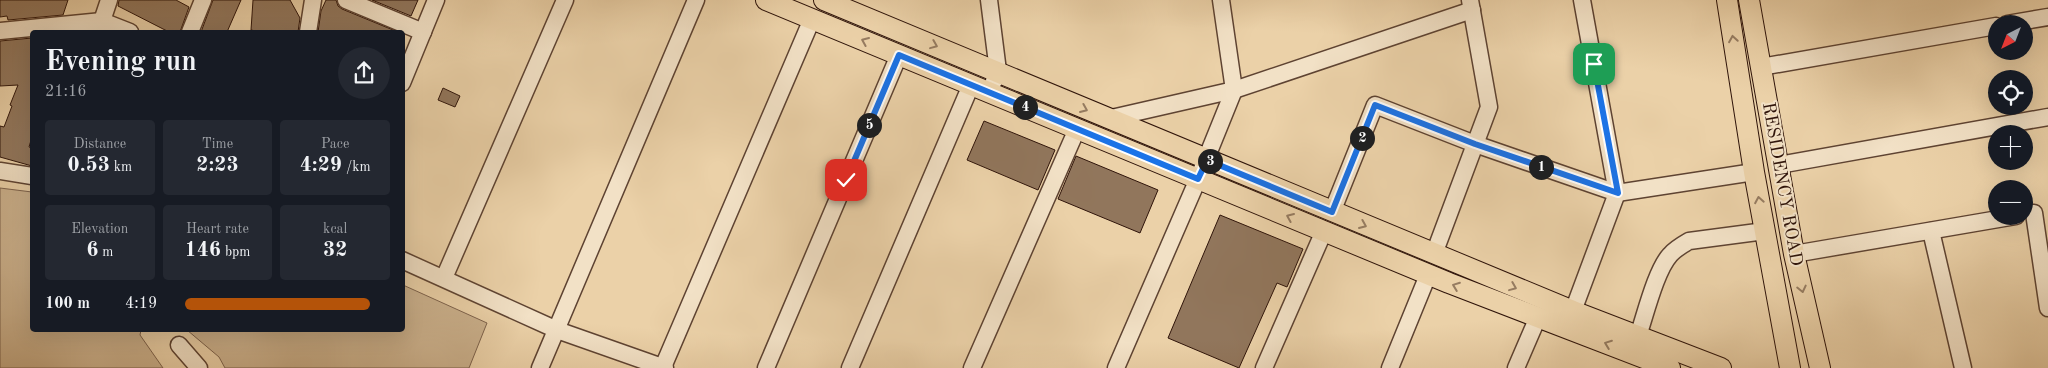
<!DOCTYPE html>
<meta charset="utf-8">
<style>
body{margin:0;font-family:"Old Standard TT",serif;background:#242831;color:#f1f3f6;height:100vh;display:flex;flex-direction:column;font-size:19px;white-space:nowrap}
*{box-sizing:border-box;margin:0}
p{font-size:16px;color:#9ea1a6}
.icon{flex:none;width:28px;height:28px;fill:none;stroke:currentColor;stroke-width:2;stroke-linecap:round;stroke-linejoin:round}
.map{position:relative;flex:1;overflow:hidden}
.drawer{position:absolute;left:30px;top:30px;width:375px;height:302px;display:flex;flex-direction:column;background:#171b24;border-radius:5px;box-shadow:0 5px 20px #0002}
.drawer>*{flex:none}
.needle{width:32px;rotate:222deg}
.buttons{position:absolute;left:1988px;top:15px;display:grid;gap:10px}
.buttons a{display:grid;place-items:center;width:45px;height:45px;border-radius:50%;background:#171b24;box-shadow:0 5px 20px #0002;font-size:25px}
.pin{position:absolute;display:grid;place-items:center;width:42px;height:42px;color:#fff;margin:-21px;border-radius:10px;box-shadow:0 2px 8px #0006}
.km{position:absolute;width:25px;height:25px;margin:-12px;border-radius:50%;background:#222;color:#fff;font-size:14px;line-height:25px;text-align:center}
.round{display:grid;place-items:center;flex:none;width:52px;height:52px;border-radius:26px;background:#242831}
.head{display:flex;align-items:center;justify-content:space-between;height:85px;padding:0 15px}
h1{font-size:28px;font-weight:800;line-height:38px}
.figures{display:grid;grid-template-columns:repeat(3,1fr);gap:8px;height:85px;padding:5px 15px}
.figures div{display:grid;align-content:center;border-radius:5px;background:#242831;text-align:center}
.figures b{font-size:21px;font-weight:800}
.figures small{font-size:14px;font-weight:400}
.figures p{font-size:14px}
ul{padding:0 15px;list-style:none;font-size:16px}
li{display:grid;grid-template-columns:80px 60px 1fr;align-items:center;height:38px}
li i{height:12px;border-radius:6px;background:#b45309}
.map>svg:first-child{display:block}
</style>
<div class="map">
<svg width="2048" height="368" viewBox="0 0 2048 368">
<rect width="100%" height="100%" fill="#ebd1a8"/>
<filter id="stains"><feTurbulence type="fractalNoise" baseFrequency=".004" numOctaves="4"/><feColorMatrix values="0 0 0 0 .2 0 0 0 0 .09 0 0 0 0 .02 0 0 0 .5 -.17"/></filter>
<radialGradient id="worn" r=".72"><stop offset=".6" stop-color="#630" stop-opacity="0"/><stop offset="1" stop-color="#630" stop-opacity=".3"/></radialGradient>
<g fill="#cbb18d" stroke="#7d624c">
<polygon points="0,188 32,192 32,330 141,330 140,335 163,368 0,368"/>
<polygon points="403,285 487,323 469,368 225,368 219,357 187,330 402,330"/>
</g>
<g fill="#91765c" stroke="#2f140a">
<polygon points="0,0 68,0 63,15 8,20 7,16 0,17"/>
<polygon points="119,0 176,0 189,7 180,32 169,32 118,6"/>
<polygon points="213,0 241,0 227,32 201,32"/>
<polygon points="253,0 290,0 300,18 298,32 261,32 251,30"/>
<polygon points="326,0 336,0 338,6 342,9 398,32 318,32 321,11"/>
<polygon points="372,0 418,0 411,16"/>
<polygon points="32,38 32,137 29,147 32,148 32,166 0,157 0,126 4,127 12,106 10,105 18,85 0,86 0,41"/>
<polygon points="443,88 460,96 455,107 438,100"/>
<polygon points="984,121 1055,150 1038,190 967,160"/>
<polygon points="1076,156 1158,190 1140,233 1058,199"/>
<polygon points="1220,215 1303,249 1287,287 1277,283 1239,368 1168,338"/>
</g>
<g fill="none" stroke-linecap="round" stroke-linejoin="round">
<defs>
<g id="minor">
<polyline points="346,0 423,32"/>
<polyline points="989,0 998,71 994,81"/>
<polyline points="2007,24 2048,17"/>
<polyline points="99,30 109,0"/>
<polyline points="0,31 102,21 130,32"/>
<polyline points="190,32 203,0"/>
<polyline points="308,32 313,0"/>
<polyline points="1761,67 1996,26"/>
<polyline points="402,83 436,0"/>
<polyline points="1107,119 1234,90 1472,10"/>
<polyline points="1779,165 2048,117"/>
<polyline points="0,171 32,176"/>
<polyline points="1332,212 1375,105 1475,144 1617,193 1754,172"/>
<polyline points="2034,213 2048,308"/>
<polyline points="1931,231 1963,368"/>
<polyline points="1434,254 1489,107 1470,0"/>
<polyline points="1794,254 2016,216"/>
<polyline points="402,260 557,330 665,368"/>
<polyline points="444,278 565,0"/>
<polyline points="1573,311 1617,193 1582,0"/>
<path d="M 1638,336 C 1645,316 1656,270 1670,255 C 1675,249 1682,245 1689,241 L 1765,231"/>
<polyline points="179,345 199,368"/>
<polyline points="663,367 812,19"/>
<polyline points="540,368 696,0"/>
<polyline points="766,368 899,55"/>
<polyline points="850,368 971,85"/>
<polyline points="972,368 1077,129"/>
<polyline points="1116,368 1198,179 1234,90 1221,0"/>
<polyline points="1264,368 1324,231"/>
<polyline points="1390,368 1428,275"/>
<polyline points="1516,368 1538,317"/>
</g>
<g id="major">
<polyline points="766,0 1449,283 1670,368"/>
<polyline points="824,0 1573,311 1721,368"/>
<polyline points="1727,0 1754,172 1790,368"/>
<polyline points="1749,0 1794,254 1820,368"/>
</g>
</defs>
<use href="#minor" stroke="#5e4332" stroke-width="19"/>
<use href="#major" stroke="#2f140a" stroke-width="22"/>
<use href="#minor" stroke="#f2e1c6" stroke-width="16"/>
<use href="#major" stroke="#ebd1a8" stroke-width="20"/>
</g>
<defs><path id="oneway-chevron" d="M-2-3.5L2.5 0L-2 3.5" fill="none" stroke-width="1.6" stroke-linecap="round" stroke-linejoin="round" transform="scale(1.25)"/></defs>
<g stroke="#967c61">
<use href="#oneway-chevron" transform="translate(1733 39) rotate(-99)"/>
<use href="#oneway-chevron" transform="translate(865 41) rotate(-157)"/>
<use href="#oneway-chevron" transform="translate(934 45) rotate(22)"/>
<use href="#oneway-chevron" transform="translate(1084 109) rotate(23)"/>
<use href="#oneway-chevron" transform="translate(1759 200) rotate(-100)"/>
<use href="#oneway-chevron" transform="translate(1290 217) rotate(-157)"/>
<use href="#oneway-chevron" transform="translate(1363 225) rotate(23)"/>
<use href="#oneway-chevron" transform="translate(1456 286) rotate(-159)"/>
<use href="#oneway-chevron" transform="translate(1513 287) rotate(22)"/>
<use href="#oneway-chevron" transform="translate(1802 289) rotate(77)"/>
<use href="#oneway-chevron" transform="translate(1608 344) rotate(-159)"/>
</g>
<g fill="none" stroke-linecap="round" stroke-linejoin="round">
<defs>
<polyline id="route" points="846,180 899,55 1198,179 1207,160 1332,212 1375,105 1475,144 1618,193 1594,64"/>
</defs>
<use href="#route" stroke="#fff" stroke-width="10"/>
<use href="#route" stroke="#1a73e8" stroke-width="6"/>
</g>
<g text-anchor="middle" stroke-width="4" stroke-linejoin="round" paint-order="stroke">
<g font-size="18" fill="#2f140a" stroke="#f2e1c6">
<text transform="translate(1783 184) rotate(80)" y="6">RESIDENCY ROAD</text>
</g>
</g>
<rect width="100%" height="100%" filter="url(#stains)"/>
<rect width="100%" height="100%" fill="url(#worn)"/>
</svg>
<div class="buttons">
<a><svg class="needle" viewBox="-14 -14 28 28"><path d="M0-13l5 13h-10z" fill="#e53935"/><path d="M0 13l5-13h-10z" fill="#9ea1a6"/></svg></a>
<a><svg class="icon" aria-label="locate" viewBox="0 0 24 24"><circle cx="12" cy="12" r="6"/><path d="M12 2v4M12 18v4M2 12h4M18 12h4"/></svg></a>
<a>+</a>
<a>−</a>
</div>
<div class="pin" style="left:1594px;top:64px;background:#1e9e55"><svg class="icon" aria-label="arrive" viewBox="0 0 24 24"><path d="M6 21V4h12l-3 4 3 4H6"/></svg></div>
<div class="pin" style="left:846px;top:180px;background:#d93025"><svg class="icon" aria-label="check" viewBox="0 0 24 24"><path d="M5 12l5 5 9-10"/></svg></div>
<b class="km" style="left:1541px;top:167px">1</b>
<b class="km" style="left:1362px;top:138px">2</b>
<b class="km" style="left:1210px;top:161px">3</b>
<b class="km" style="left:1025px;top:107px">4</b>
<b class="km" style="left:869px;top:125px">5</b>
<section class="drawer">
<div class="head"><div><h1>Evening run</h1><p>21:16</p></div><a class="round"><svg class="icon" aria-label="share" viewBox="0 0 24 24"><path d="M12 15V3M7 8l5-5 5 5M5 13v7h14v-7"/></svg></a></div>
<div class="figures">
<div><p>Distance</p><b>0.53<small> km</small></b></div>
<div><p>Time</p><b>2:23</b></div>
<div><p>Pace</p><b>4:29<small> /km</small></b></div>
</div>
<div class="figures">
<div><p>Elevation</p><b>6<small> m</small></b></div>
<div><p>Heart rate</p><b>146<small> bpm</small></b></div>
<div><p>kcal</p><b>32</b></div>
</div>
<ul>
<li><b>100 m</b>4:19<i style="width:90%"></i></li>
</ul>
</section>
</div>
